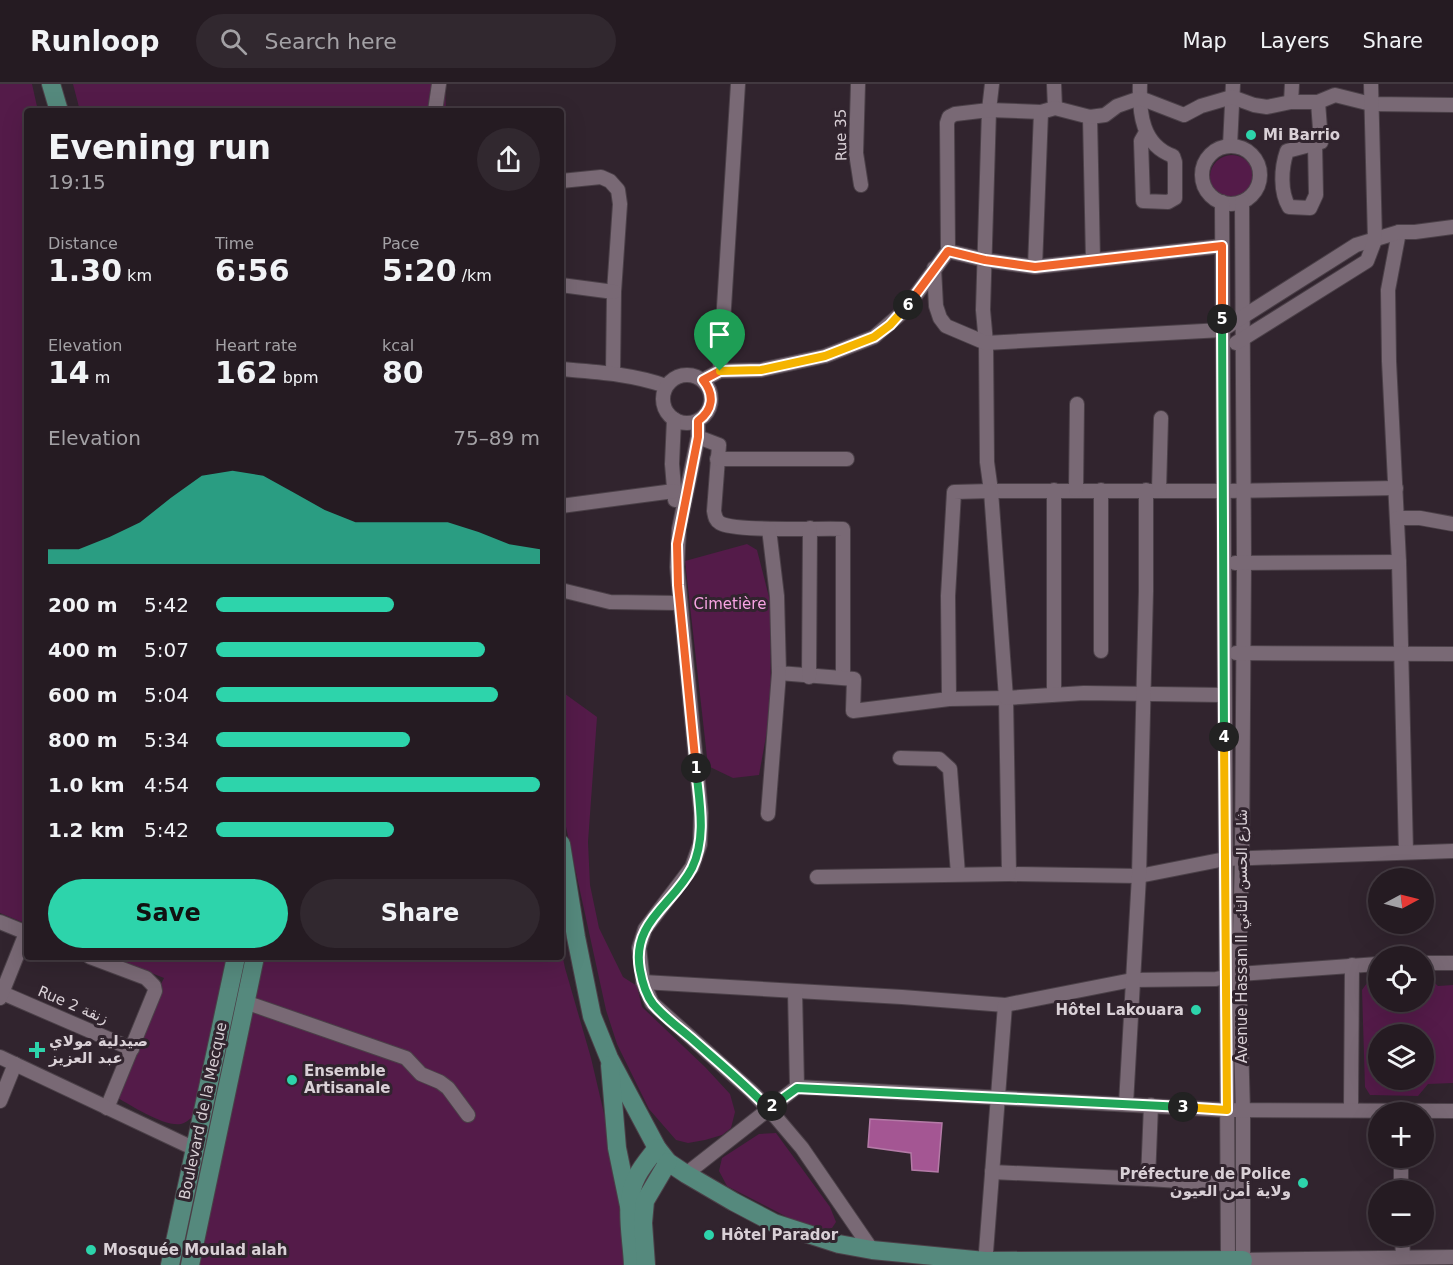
<!DOCTYPE html>
<meta charset="utf-8">
<style>
body{margin:0;font-family:"DejaVu Sans",Cairo,sans-serif;background:#31282f;color:#f1f3f6;height:100vh;display:flex;flex-direction:column;font-size:22px;white-space:nowrap}
*{box-sizing:border-box;margin:0}
p{font-size:20px;color:#a3a1a5}
.icon{flex:none;width:33px;height:33px;fill:none;stroke:currentColor;stroke-width:2;stroke-linecap:round;stroke-linejoin:round}
.map{position:relative;flex:1;overflow:hidden}
.panel{position:absolute;left:24px;top:24px;width:540px;height:852px;display:flex;flex-direction:column;background:#251b22;border-radius:6px;box-shadow:0 6px 24px #0002,0 0 0 2px #423940}
.panel>*{flex:none}
.needle{width:39px;rotate:83deg}
.buttons{position:absolute;left:1368px;top:784px;display:grid;gap:12px}
.buttons a{display:grid;place-items:center;width:66px;height:66px;border-radius:50%;background:#251b22;box-shadow:0 6px 24px #0002,0 0 0 2px #423940;font-size:30px}
.pin{position:absolute;display:grid;place-items:center;width:51px;height:51px;color:#fff;margin:-62px -26px;border-radius:50% 50% 50% 0;rotate:-45deg;box-shadow:0 0 6px #0007}
.pin .icon{rotate:45deg}
.km{position:absolute;width:30px;height:30px;margin:-15px;border-radius:50%;background:#222;color:#fff;font-size:16px;line-height:30px;text-align:center}
.round{display:grid;place-items:center;flex:none;width:63px;height:63px;border-radius:32px;background:#31282f}
.overview{display:flex;align-items:center;justify-content:space-between;height:102px;padding:0 24px}
h1{font-size:33px;font-weight:600;line-height:45px}
.figures{display:grid;grid-template-columns:repeat(3,1fr);gap:9px;height:102px;padding:6px 24px}
.figures div{display:grid;align-content:center}
.figures b{font-size:30px;font-weight:600}
.figures small{font-size:16px;font-weight:400}
.figures p{font-size:16px}
.chart{height:168px;padding:12px 24px}
.chart p{display:flex;justify-content:space-between}
.chart svg{width:100%;height:108px;margin-top:6px;fill:#2dd4ab;opacity:.7}
.action{display:flex;gap:12px;margin-top:auto;padding:12px 24px}
.action a{flex:1;height:69px;border-radius:36px;background:#2dd4ab;color:#111;font-size:24px;font-weight:600;line-height:69px;text-align:center}
.action a+a{background:#31282f;color:#f1f3f6}
ul{padding:0 24px;list-style:none;font-size:20px}
li{display:grid;grid-template-columns:96px 72px 1fr;align-items:center;height:45px}
li i{height:15px;border-radius:8px;background:#2dd4ab}
header{display:flex;align-items:center;gap:36px;box-sizing:border-box;height:84px;padding:0 30px;background:#251b22;border-bottom:2px solid #423940}
header strong{font-size:28px}
nav{display:flex;gap:33px;margin-inline-start:auto;font-size:21px}
.search{width:420px;height:54px;background:#31282f;display:flex;align-items:center;gap:15px;box-sizing:border-box;padding:0 21px;border-radius:33px;color:#a3a1a5;font-size:22px}
.map>svg:first-child{display:block}
</style>
<header>
<strong>Runloop</strong>
<div class="search"><svg class="icon" aria-label="search" viewBox="0 0 24 24"><circle cx="10" cy="10" r="6"/><path d="M15 15l6 6"/></svg>Search here</div>
<nav><a>Map</a><a>Layers</a><a>Share</a></nav>
</header>
<div class="map">
<svg width="1453" height="1181" viewBox="0 0 1453 1181">
<rect width="100%" height="100%" fill="#31242e"/>
<g fill="#541b49" fill-rule="evenodd">
<polygon points="0,0 32,0 38,27 27,27 27,840 0,829"/>
<polygon points="73,0 445,0 446,27 80,27"/>
<circle cx="1232" cy="93" r="22"/>
<polygon points="747,460 757,466 770,517 771,625 759,691 733,694 708,682 685,477"/>
<polygon points="561,607 597,633 588,758 590,801 599,844 623,893 637,902 642,923 705,983 730,1010 735,1028 731,1044 722,1051 705,1056 688,1059 676,1056 649,1025 617,960 606,926 561,720"/>
<polygon points="561,865 565,884 591,974 625,1119 627,1181 195,1181 261,873 561,873"/>
<path d="M 111,873 L 231,873 L 195,1030 C 192,1033 188,1037 184,1039 C 169,1046 132,1022 118,1014 L 136,950 L 164,894 Z"/>
<path d="M 1424,891 L 1426,891 L 1438,902 L 1453,901 L 1453,999 L 1428,1000 L 1418,1012 L 1370,1011 L 1365,1003 L 1362,906 L 1372,892 L 1378,892 L 1378,918 L 1424,918 ZM 1378,951 L 1424,951 L 1424,996 L 1378,996 Z"/>
<polygon points="776,1049 830,1123 836,1138 832,1144 820,1146 791,1135 727,1102 719,1087 722,1074 759,1050"/>
</g>
<polygon fill="#a45693" stroke="#b47ba7" stroke-width="1.5" points="870,1035 942,1039 938,1088 912,1086 911,1069 868,1063"/>
<g fill="none" stroke-linecap="round" stroke-linejoin="round">
<defs>
<g id="minor">
<polyline points="858,0 856,69 861,101"/>
<polyline points="992,0 989,26 983,226 986,259 987,378 991,407 1224,407 1396,404"/>
<polyline points="1054,0 1055,24"/>
<path d="M 1140,0 C 1139,29 1142,61 1173,72 L 1175,78 L 1175,114 L 1168,118 L 1143,117 L 1141,57 L 1145,50"/>
<polyline points="1291,18 1292,0"/>
<polyline points="435,27 439,0"/>
<polyline points="1090,33 1093,176"/>
<path d="M 1315,60 L 1316,111 L 1310,124 L 1289,123 C 1280,108 1281,84 1287,67 L 1321,58 L 1318,18"/>
<polyline points="1230,62 1233,0"/>
<circle cx="1231" cy="91" r="29"/>
<polyline points="561,97 601,93 610,97 618,106 620,120 614,208 613,289"/>
<polyline points="1222,118 1228,1176"/>
<polyline points="1242,118 1244,479 1242,775 1239,890 1243,1027 1243,1176 1453,1173"/>
<polyline points="1399,148 1388,206 1389,277 1399,478 1406,768"/>
<polyline points="948,167 947,39 949,33 955,30 989,26 1041,28 1055,24 1090,33 1105,31 1117,22 1140,14 1184,31 1201,22 1232,13 1254,21 1267,23 1291,18 1318,18 1335,11 1371,20 1453,21"/>
<polyline points="1035,183 1041,28"/>
<polyline points="934,184 936,222 940,234 946,242 986,259 1222,246 1356,161 1399,148 1415,148 1453,143"/>
<polyline points="561,201 614,208"/>
<polyline points="1236,259 1367,177 1375,156 1371,0"/>
<path d="M 561,285 C 597,288 632,290 666,302"/>
<polyline points="720,287 738,0"/>
<circle cx="687" cy="315" r="24"/>
<polyline points="703,296 720,287 761,286 825,272 874,253 904,227 948,167 985,176 1035,183 1222,162"/>
<polyline points="674,335 672,380 675,416"/>
<polyline points="698,337 698,353 679,445 677,483 701,729 700,760 692,783 645,845 639,864 643,898 652,919 751,1007 769,1025 802,1064 872,1166"/>
<path d="M 698,353 L 719,361 L 714,427 C 715,432 715,436 720,439 C 735,448 820,444 843,445 L 843,593"/>
<polyline points="717,375 847,375"/>
<polyline points="1076,406 1077,320"/>
<polyline points="1159,406 1161,334"/>
<polyline points="561,422 674,407"/>
<polyline points="1397,434 1420,434 1453,440"/>
<polyline points="769,445 777,512 779,589 854,595 853,627 949,615 1006,614 1009,790 1139,792 1225,775 1453,767"/>
<polyline points="1235,479 1399,478"/>
<polyline points="561,506 610,518 679,519"/>
<polyline points="1101,567 1101,406"/>
<polyline points="1236,569 1453,570"/>
<polyline points="809,593 810,444"/>
<polyline points="1054,610 1054,406"/>
<polyline points="949,615 948,512 954,408 991,407 1006,614 1084,609 1224,611"/>
<polyline points="900,674 939,675 950,685 958,790"/>
<polyline points="768,730 779,589"/>
<polyline points="817,793 1009,790"/>
<polyline points="0,838 27,849"/>
<polyline points="90,873 146,894 154,902 155,907 107,1024"/>
<polyline points="1424,879 1453,879"/>
<polyline points="643,898 902,913 1005,921 1132,896 1216,895 1239,890 1378,880"/>
<polyline points="795,907 797,1003"/>
<polyline points="0,908 132,965"/>
<polyline points="0,914 26,849"/>
<polyline points="245,918 406,974 421,990 440,998 448,1004 468,1031"/>
<polyline points="0,973 195,1065"/>
<polyline points="0,1017 15,980"/>
<polyline points="1126,1020 1139,792 1146,507 1146,406"/>
<polyline points="1151,1021 1148,1095 1227,1100"/>
<polyline points="1351,1026 1352,881"/>
<polyline points="1401,1074 1401,1107"/>
<polyline points="992,1088 1148,1095"/>
<polyline points="686,1090 797,1003 1227,1026 1453,1027"/>
<polyline points="1402,1152 1403,1173"/>
<polyline points="985,1181 1005,921"/>
</g>
<g id="major">
<polyline points="51,0 59,27"/>
<polyline points="561,760 576,853 592,932 609,974 657,1064 668,1078 686,1090 734,1118 774,1139 839,1160 872,1166 985,1177 1243,1176 1242,1181"/>
<polyline points="610,981 617,1064 629,1122"/>
<polyline points="170,1181 236,873"/>
<polyline points="190,1181 255,873"/>
<path d="M 633,1181 C 632,1153 623,1118 637,1092 C 642,1082 650,1073 657,1064"/>
<polyline points="646,1181 643,1139 645,1117 668,1078"/>
</g>
</defs>
<use href="#minor" stroke="#4b4048" stroke-width="16"/>
<use href="#major" stroke="#4b4048" stroke-width="20"/>
<use href="#minor" stroke="#796975" stroke-width="14"/>
<use href="#major" stroke="#55897d" stroke-width="18"/>
</g>
<g fill="none" stroke-linecap="round" stroke-linejoin="round">
<defs>
<path id="split-1" d="M 696,684 L 678,501 L 677,460 L 698,353 L 698,337 C 713,326 715,311 703,296 L 720,287"/>
<path id="split-2" d="M 696,684 C 699,717 707,753 692,784 C 673,821 631,838 640,886 C 642,897 646,911 653,920 C 664,933 678,943 691,954 C 717,977 745,1000 769,1025 L 772,1022"/>
<polyline id="split-3" points="772,1022 797,1004 1183,1023"/>
<polyline id="split-4" points="1183,1023 1227,1026 1224,653"/>
<polyline id="split-5" points="1222,235 1224,653"/>
<polyline id="split-6" points="908,221 948,167 985,176 1035,183 1222,162 1222,235"/>
<polyline id="split-7" points="720,287 761,286 825,272 874,253 890,241 908,221"/>
</defs>
<use href="#split-1" stroke="#fff" stroke-width="12"/>
<use href="#split-2" stroke="#fff" stroke-width="12"/>
<use href="#split-3" stroke="#fff" stroke-width="12"/>
<use href="#split-4" stroke="#fff" stroke-width="12"/>
<use href="#split-5" stroke="#fff" stroke-width="12"/>
<use href="#split-6" stroke="#fff" stroke-width="12"/>
<use href="#split-7" stroke="#fff" stroke-width="12"/>
<use href="#split-1" stroke="#f0652b" stroke-width="8"/>
<use href="#split-2" stroke="#22a559" stroke-width="8"/>
<use href="#split-3" stroke="#22a559" stroke-width="8"/>
<use href="#split-4" stroke="#f5b400" stroke-width="8"/>
<use href="#split-5" stroke="#22a559" stroke-width="8"/>
<use href="#split-6" stroke="#f0652b" stroke-width="8"/>
<use href="#split-7" stroke="#f5b400" stroke-width="8"/>
</g>
<g fill="#2dd4ab" stroke="#31242e" stroke-width="2">
<circle cx="1251" cy="51" r="6"/>
<circle cx="1196" cy="926" r="6"/>
<path d="M34 957h6v6h6v6h-6v6h-6v-6h-6v-6h6z"/>
<circle cx="292" cy="996" r="6"/>
<circle cx="1303" cy="1099" r="6"/>
<circle cx="709" cy="1151" r="6"/>
<circle cx="91" cy="1166" r="6"/>
</g>
<g text-anchor="middle" stroke-width="6" stroke-linejoin="round" paint-order="stroke">
<g font-size="15" fill="#d9d0d6" stroke="#31242e">
<text transform="translate(841 51) rotate(-91)" y="5">Rue 35</text>
<text transform="translate(1242 852) rotate(-90)" y="5">Avenue Hassan II شارع الحسن الثاني</text>
<text transform="translate(73 921) rotate(23)" y="5">Rue 2 زنقة</text>
<text transform="translate(203 1027) rotate(-78)" y="5">Boulevard de la Mecque</text>
</g>
<g font-size="15" font-weight="bold" fill="#d9d0d6" stroke="#31242e" text-anchor="start">
<text x="1263" y="56">Mi Barrio</text>
<text x="1184" y="931" text-anchor="end">Hôtel Lakouara</text>
<text x="49" y="962">صيدلية مولاي<tspan x="49" dy="17">عبد العزيز</tspan></text>
<text x="304" y="992">Ensemble<tspan x="304" dy="17">Artisanale</tspan></text>
<text x="1291" y="1095" text-anchor="end">Préfecture de Police<tspan x="1291" dy="17">ولاية أمن العيون</tspan></text>
<text x="721" y="1156">Hôtel Parador</text>
<text x="103" y="1171">Mosquée Moulad alah</text>
</g>
<g font-size="15" fill="#f8a4e3" stroke="#31242e">
<text x="730" y="525">Cimetière</text>
</g>
</g>
</svg>
<div class="buttons">
<a><svg class="needle" viewBox="-14 -14 28 28"><path d="M0-13l5 13h-10z" fill="#e53935"/><path d="M0 13l5-13h-10z" fill="#a3a1a5"/></svg></a>
<a><svg class="icon" aria-label="locate" viewBox="0 0 24 24"><circle cx="12" cy="12" r="6"/><path d="M12 2v4M12 18v4M2 12h4M18 12h4"/></svg></a>
<a><svg class="icon" aria-label="layers" viewBox="0 0 24 24"><path d="M12 4l9 5-9 5-9-5zM3 14l9 5 9-5"/></svg></a>
<a>+</a>
<a>−</a>
</div>
<div class="pin" style="left:720px;top:287px;background:#1e9e55"><svg class="icon" aria-label="arrive" viewBox="0 0 24 24"><path d="M6 21V4h12l-3 4 3 4H6"/></svg></div>
<b class="km" style="left:696px;top:684px">1</b>
<b class="km" style="left:772px;top:1022px">2</b>
<b class="km" style="left:1183px;top:1023px">3</b>
<b class="km" style="left:1224px;top:653px">4</b>
<b class="km" style="left:1222px;top:235px">5</b>
<b class="km" style="left:908px;top:221px">6</b>
<section class="panel">
<div class="overview"><div><h1>Evening run</h1><p>19:15</p></div><a class="round"><svg class="icon" aria-label="share" viewBox="0 0 24 24"><path d="M12 15V3M7 8l5-5 5 5M5 13v7h14v-7"/></svg></a></div>
<div class="figures">
<div><p>Distance</p><b>1.30<small> km</small></b></div>
<div><p>Time</p><b>6:56</b></div>
<div><p>Pace</p><b>5:20<small> /km</small></b></div>
</div>
<div class="figures">
<div><p>Elevation</p><b>14<small> m</small></b></div>
<div><p>Heart rate</p><b>162<small> bpm</small></b></div>
<div><p>kcal</p><b>80</b></div>
</div>
<div class="chart"><p><span>Elevation</span>75–89 m</p>
<svg viewBox="0 0 160 44" preserveAspectRatio="none"><path d="M0 44V38L10 38L20 33L30 27L40 17L50 8L60 6L70 8L80 15L90 22L100 27L110 27L120 27L130 27L140 31L150 36L160 38V44z"/></svg>
</div>
<ul>
<li><b>200 m</b>5:42<i style="width:55%"></i></li>
<li><b>400 m</b>5:07<i style="width:83%"></i></li>
<li><b>600 m</b>5:04<i style="width:87%"></i></li>
<li><b>800 m</b>5:34<i style="width:60%"></i></li>
<li><b>1.0 km</b>4:54<i style="width:100%"></i></li>
<li><b>1.2 km</b>5:42<i style="width:55%"></i></li>
</ul>
<div class="action"><a>Save</a><a>Share</a></div>
</section>
</div>
